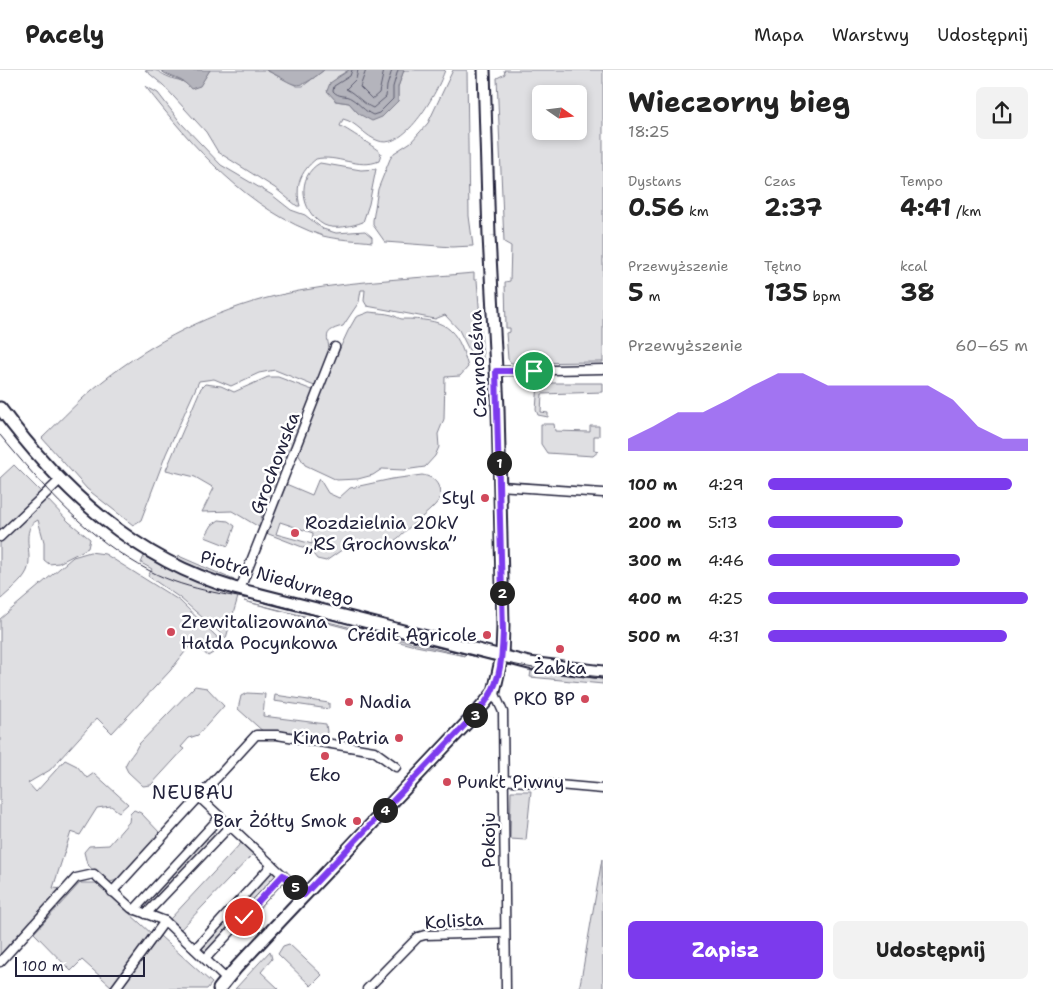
<!DOCTYPE html>
<html lang="pl">
<meta charset="utf-8">
<style>
body{margin:0;font-family:"Shantell Sans",sans-serif;background:#f2f2f2;color:#222;height:100vh;display:flex;flex-direction:column;font-size:19px;white-space:nowrap}
*{box-sizing:border-box;margin:0}
p{font-size:16px;color:#767676}
.icon{flex:none;width:28px;height:28px;fill:none;stroke:currentColor;stroke-width:2;stroke-linecap:round;stroke-linejoin:round}
.map{position:relative;flex:1;overflow:hidden}
.side{display:flex;flex-direction:column;background:#fff;width:450px}
.side>*{flex:none}
.needle{width:32px;rotate:104deg}
.tools{position:absolute;left:532px;top:15px;display:grid;gap:10px}
.tools a{display:grid;place-items:center;width:55px;height:55px;border-radius:8px;background:#fff;box-shadow:0 2px 8px #0003;font-size:25px}
.scale{position:absolute;left:15px;bottom:12px;width:130px;box-sizing:border-box;padding-left:5px;border:2px solid #22223b;border-top:0;font-size:14px;line-height:18px;white-space:nowrap;color:#22223b;-webkit-text-stroke:4px #fff;paint-order:stroke}
.pin{position:absolute;display:grid;place-items:center;width:42px;height:42px;color:#fff;margin:-21px;border:2px solid #fff;border-radius:50%;box-shadow:0 1px 5px #0007}
.km{position:absolute;width:25px;height:25px;margin:-12px;border-radius:50%;background:#222;color:#fff;font-size:14px;line-height:25px;text-align:center}
.round{display:grid;place-items:center;flex:none;width:52px;height:52px;border-radius:8px;background:#f2f2f2}
.head{display:flex;align-items:center;justify-content:space-between;height:85px;padding:0 25px}
h1{font-size:28px;font-weight:700;line-height:38px}
.metrics{display:grid;grid-template-columns:repeat(3,1fr);gap:8px;height:85px;padding:5px 25px}
.metrics div{display:grid;align-content:center}
.metrics b{font-size:25px;font-weight:700}
.metrics small{font-size:14px;font-weight:400}
.metrics p{font-size:14px}
.chart{height:140px;padding:10px 25px}
.chart p{display:flex;justify-content:space-between}
.chart svg{width:100%;height:90px;margin-top:5px;fill:#7c3aed;opacity:.7}
.primary-button{display:flex;gap:10px;margin-top:auto;padding:10px 25px}
.primary-button a{flex:1;height:58px;border-radius:8px;background:#7c3aed;color:#fff;font-size:20px;font-weight:700;line-height:58px;text-align:center}
.primary-button a+a{background:#f2f2f2;color:#222}
ul{padding:0 25px;list-style:none;font-size:16px}
li{display:grid;grid-template-columns:80px 60px 1fr;align-items:center;height:38px}
li i{height:12px;border-radius:6px;background:#7c3aed}
header{display:flex;align-items:center;gap:30px;box-sizing:border-box;height:70px;padding:0 25px;background:#fff;border-bottom:1px solid #e0e0e0}
header strong{font-size:24px}
nav{display:flex;gap:28px;margin-inline-start:auto;font-size:18px}
main{display:flex;flex:1;min-height:0}
.map>svg:first-child{display:block}
</style>
<header>
<strong>Pacely</strong>
<nav><a>Mapa</a><a>Warstwy</a><a>Udostępnij</a></nav>
</header>
<main>
<div class="map">
<svg width="603" height="919" viewBox="0 0 603 919">
<rect width="100%" height="100%" fill="#fff"/>
<filter id="ink" filterUnits="userSpaceOnUse"><feTurbulence type="fractalNoise" baseFrequency=".02" numOctaves="2"/><feDisplacementMap in="SourceGraphic" scale="10" xChannelSelector="R" yChannelSelector="G"/><feConvolveMatrix kernelMatrix="1 2 1 2 8 2 1 2 1" color-interpolation-filters="sRGB"/></filter>
<g filter="url(#ink)">
<g fill="#dfdfe2" stroke="#80808e" fill-rule="evenodd">
<path d="M 145,0 C 163,0 156,2 169,7 C 177,11 179,8 188,15 L 203,10 L 210,0 L 266,0 L 297,16 L 303,16 L 324,0 L 349,0 L 337,7 L 335,31 L 349,33 L 359,44 L 398,31 L 398,17 L 404,0 L 445,0 C 438,21 406,80 379,71 C 365,67 357,52 343,49 L 340,56 C 344,57 379,80 381,83 L 379,91 C 359,100 337,84 316,89 C 300,102 295,116 300,136 L 297,136 L 275,118 L 218,82 L 206,62 L 163,15 Z"/>
<polygon points="453,0 467,0 469,146 473,176 452,177 385,172 373,155 373,150 378,119 390,89 394,83 411,72 428,53"/>
<path d="M 504,0 L 603,0 L 603,292 L 511,293 L 508,289 L 506,263 L 510,262 L 510,258 L 506,258 L 505,212 L 510,211 L 511,176 L 504,172 L 497,8 L 505,4 ZM 541,24 L 579,24 L 579,61 L 541,61 Z"/>
<path d="M 145,16 L 158,23 L 181,53 L 221,95 L 272,125 L 291,140 L 305,145 L 323,159 L 336,163 L 365,161 L 372,167 L 372,172 C 357,170 338,170 323,166 C 248,141 193,77 145,16 Z"/>
<path d="M 320,93 L 361,100 L 376,99 L 369,134 L 363,152 C 353,156 334,160 324,155 C 300,142 296,106 320,93 Z"/>
<path d="M 474,203 L 474,210 L 477,210 L 484,299 L 477,296 L 459,260 L 445,245 L 435,249 L 367,236 L 364,231 L 365,220 L 361,220 L 359,232 L 343,256 C 318,262 331,269 329,286 C 329,296 321,308 317,317 L 275,300 L 259,303 L 231,316 L 214,309 L 199,311 L 166,384 L 141,450 L 133,455 L 87,419 L 42,368 C 62,349 81,328 103,311 C 152,272 213,241 275,226 C 339,211 408,209 474,203 Z"/>
<path d="M 369,242 C 377,243 385,243 392,245 C 396,246 399,249 402,249 C 444,249 457,255 468,297 L 460,306 L 445,307 L 444,349 L 438,364 L 439,377 L 435,386 L 425,397 L 404,400 L 382,399 L 373,405 L 358,409 L 337,410 L 305,395 L 298,384 L 327,306 L 348,261 L 356,247 Z"/>
<polygon points="268,307 278,307 315,321 268,441 263,442 261,449 262,453 259,457 232,441 202,442 214,418 195,407 166,400 201,318 205,314 221,316 234,322"/>
<polygon points="538,313 603,313 603,322 542,324 541,342 548,343 548,347 538,345 536,340"/>
<polygon points="541,354 554,354 555,361 590,362 590,356 599,356 599,366 594,366 594,380 599,381 593,386 547,383 541,374"/>
<polygon points="14,395 42,423 0,463 0,408"/>
<path d="M 422,405 C 436,407 442,417 439,430 C 431,441 420,448 410,457 C 403,462 400,468 392,472 L 346,477 L 326,491 L 317,489 L 310,480 L 266,463 L 286,414 L 312,425 L 319,408 L 328,423 L 339,428 L 350,418 L 392,409 ZM 280,452 L 313,463 L 312,474 L 276,464 Z"/>
<path d="M 45,427 L 69,452 L 90,469 L 88,478 L 59,493 L 49,494 L 44,490 L 44,472 L 38,450 C 19,459 34,484 27,501 C 22,512 8,522 0,530 L 0,473 Z"/>
<polygon points="219,450 228,451 235,456 228,476 205,467 212,455"/>
<polygon points="90,482 105,484 180,531 217,567 213,583 208,586 192,573 170,601 112,663 97,648 50,700 28,713 36,722 65,690 77,696 87,708 94,703 128,734 119,742 111,736 97,738 80,765 71,762 53,818 64,819 23,864 0,886 0,549 73,487"/>
<polygon points="179,485 181,487 234,510 229,511 184,492 178,489"/>
<polygon points="144,486 174,502 238,527 226,568 180,528 148,506 152,499 141,493"/>
<polygon points="244,531 465,586 411,575"/>
<polygon points="531,601 603,609 603,614 530,607"/>
<path d="M 195,616 L 207,618 L 224,636 L 198,665 L 189,668 L 181,677 L 184,679 L 151,715 L 143,716 L 128,702 L 125,696 C 128,688 135,683 138,675 Z"/>
<polygon points="247,623 265,624 263,646 326,654 327,662 322,672 266,664 238,639 241,626"/>
<polygon points="275,625 329,633 329,639 274,631"/>
<polygon points="511,721 531,721 526,770 510,769"/>
<polygon points="134,740 141,743 161,764 117,810 107,813 87,794 84,782 89,776 109,775 129,752 130,744"/>
<polygon points="210,758 217,764 146,844 134,840"/>
<polygon points="241,773 253,784 181,859 170,849"/>
<polygon points="602,789 603,919 579,919 582,904"/>
<polygon points="270,801 277,806 206,882 200,876"/>
<polygon points="80,813 96,813 152,864 112,917 82,890 71,901 34,863"/>
<polygon points="160,866 212,913 207,919 120,919"/>
<polygon points="289,874 322,905 311,916 278,884 283,876"/>
<polygon points="270,881 272,889 261,902 279,919 235,919"/>
</g>
<g fill="#b4b4bc" stroke="#7a7a88">
<path d="M 160,0 L 210,0 L 200,16 L 191,19 C 182,7 171,9 160,0 Z"/>
<path d="M 266,0 L 324,0 C 294,24 298,15 266,0 Z"/>
<polygon points="349,0 404,0 398,17 398,31 382,47 372,51 359,44 349,33 336,31 327,21 330,13"/>
</g>
<g fill="none" stroke-linecap="round" stroke-linejoin="round">
<g stroke="#5c5c6f" stroke-width="1">
<path d="M 352,0 L 350,6 L 334,16 L 333,21 C 339,28 345,24 352,29 C 360,34 364,41 373,45 L 379,43 L 393,29 L 393,17 L 398,0"/>
<path d="M 358,0 L 356,9 L 346,19 C 356,24 363,34 373,38 L 386,27 L 387,16 L 392,0"/>
<polyline points="366,0 360,17 372,29 379,23 384,0"/>
</g>
<defs>
<g id="street">
<polyline points="496,301 603,299"/>
<polyline points="500,416 603,423"/>
<polyline points="0,467 60,410"/>
<polyline points="240,519 335,277"/>
<polyline points="494,622 503,642 506,919"/>
<polyline points="503,710 603,719"/>
<polyline points="199,727 304,825"/>
<polyline points="112,822 256,665 277,665 374,681 396,697"/>
<polyline points="134,840 220,747"/>
<polyline points="146,844 230,756"/>
<polyline points="195,879 272,795"/>
<polyline points="205,889 283,805"/>
<polyline points="0,892 76,808 94,804 131,838 165,851 226,909"/>
<polyline points="115,919 165,851"/>
<polyline points="367,919 418,867 425,865 504,863"/>
</g>
<g id="secondary">
<path d="M 0,338 C 60,419 135,490 234,518 L 529,593 L 603,602"/>
<polyline points="219,919 236,898 479,640 494,622 502,586 503,556 498,338 489,166 484,0"/>
</g>
</defs>
<use href="#street" stroke="#22223b" stroke-width="11"/>
<use href="#secondary" stroke="#22223b" stroke-width="15"/>
<use href="#street" stroke="#fff" stroke-width="8"/>
<use href="#secondary" stroke="#fff" stroke-width="11"/>
<path stroke="#22223b" stroke-width="1" d="M 0,365 C 44,418 88,469 150,501 C 190,522 235,525 278,535 C 386,562 492,598 603,607"/>
</g>
</g>
<g fill="none" stroke-linecap="round" stroke-linejoin="round" filter="url(#ink)">
<defs>
<path id="route" d="M 244,847 L 283,805 L 304,825 L 479,640 C 500,617 502,593 503,562 L 496,301 L 534,301"/>
</defs>
<use href="#route" stroke="#fff" stroke-width="10"/>
<use href="#route" stroke="#7c3aed" stroke-width="6"/>
</g>
<g fill="#d1495b" stroke="#fff" stroke-width="2">
<circle cx="485" cy="428" r="5"/>
<circle cx="295" cy="463" r="5"/>
<circle cx="171" cy="562" r="5"/>
<circle cx="487" cy="565" r="5"/>
<circle cx="560" cy="579" r="5"/>
<circle cx="585" cy="629" r="5"/>
<circle cx="349" cy="632" r="5"/>
<circle cx="399" cy="668" r="5"/>
<circle cx="325" cy="686" r="5"/>
<circle cx="447" cy="712" r="5"/>
<circle cx="357" cy="751" r="5"/>
</g>
<g text-anchor="middle" stroke-width="5" stroke-linejoin="round" paint-order="stroke">
<g font-size="18" fill="#22223b" stroke="#fff">
<text transform="translate(478 294) rotate(-93)" y="6">Czarnoleśna</text>
<text transform="translate(275 393) rotate(-69)" y="6">Grochowska</text>
<text transform="translate(277 508) rotate(16)" y="6">Piotra Niedurnego</text>
<text transform="translate(489 770) rotate(-90)" y="6">Pokoju</text>
<text transform="translate(454 851) rotate(-4)" y="6">Kolista</text>
</g>
<g font-size="18" fill="#22223b" stroke="#fff" text-anchor="end">
<text x="475" y="434">Styl</text>
<text x="305" y="459" text-anchor="start">Rozdzielnia 20kV<tspan x="305" dy="21">„RS Grochowska”</tspan></text>
<text x="181" y="558" text-anchor="start">Zrewitalizowana<tspan x="181" dy="21">Hałda Pocynkowa</tspan></text>
<text x="477" y="571">Crédit Agricole</text>
<text x="560" y="604" text-anchor="middle">Żabka</text>
<text x="575" y="635">PKO BP</text>
<text x="359" y="638" text-anchor="start">Nadia</text>
<text x="389" y="674">Kino Patria</text>
<text x="325" y="711" text-anchor="middle">Eko</text>
<text x="457" y="718" text-anchor="start">Punkt Piwny</text>
<text x="347" y="757">Bar Żółty Smok</text>
</g>
<g font-size="19" letter-spacing="1" fill="#22223b" stroke="#fff">
<text x="193" y="729">NEUBAU</text>
</g>
</g>
</svg>
<div class="tools">
<a><svg class="needle" viewBox="-14 -14 28 28"><path d="M0-13l5 13h-10z" fill="#e53935"/><path d="M0 13l5-13h-10z" fill="#767676"/></svg></a>
</div>
<div class="scale">100 m</div>
<div class="pin" style="left:534px;top:301px;background:#1e9e55"><svg class="icon" aria-label="arrive" viewBox="0 0 24 24"><path d="M6 21V4h12l-3 4 3 4H6"/></svg></div>
<div class="pin" style="left:244px;top:847px;background:#d93025"><svg class="icon" aria-label="check" viewBox="0 0 24 24"><path d="M5 12l5 5 9-10"/></svg></div>
<b class="km" style="left:499px;top:393px">1</b>
<b class="km" style="left:502px;top:523px">2</b>
<b class="km" style="left:475px;top:645px">3</b>
<b class="km" style="left:385px;top:740px">4</b>
<b class="km" style="left:295px;top:817px">5</b>
</div>
<section class="side">
<div class="head"><div><h1>Wieczorny bieg</h1><p>18:25</p></div><a class="round"><svg class="icon" aria-label="share" viewBox="0 0 24 24"><path d="M12 15V3M7 8l5-5 5 5M5 13v7h14v-7"/></svg></a></div>
<div class="metrics">
<div><p>Dystans</p><b>0.56<small> km</small></b></div>
<div><p>Czas</p><b>2:37</b></div>
<div><p>Tempo</p><b>4:41<small> /km</small></b></div>
</div>
<div class="metrics">
<div><p>Przewyższenie</p><b>5<small> m</small></b></div>
<div><p>Tętno</p><b>135<small> bpm</small></b></div>
<div><p>kcal</p><b>38</b></div>
</div>
<div class="chart"><p><span>Przewyższenie</span>60–65 m</p>
<svg viewBox="0 0 160 44" preserveAspectRatio="none"><path d="M0 44V38L10 32L20 25L30 25L40 19L50 12L60 6L70 6L80 12L90 12L100 12L110 12L120 12L130 19L140 32L150 38L160 38V44z"/></svg>
</div>
<ul>
<li><b>100 m</b>4:29<i style="width:94%"></i></li>
<li><b>200 m</b>5:13<i style="width:52%"></i></li>
<li><b>300 m</b>4:46<i style="width:74%"></i></li>
<li><b>400 m</b>4:25<i style="width:100%"></i></li>
<li><b>500 m</b>4:31<i style="width:92%"></i></li>
</ul>
<div class="primary-button"><a>Zapisz</a><a>Udostępnij</a></div>
</section>
</main>
